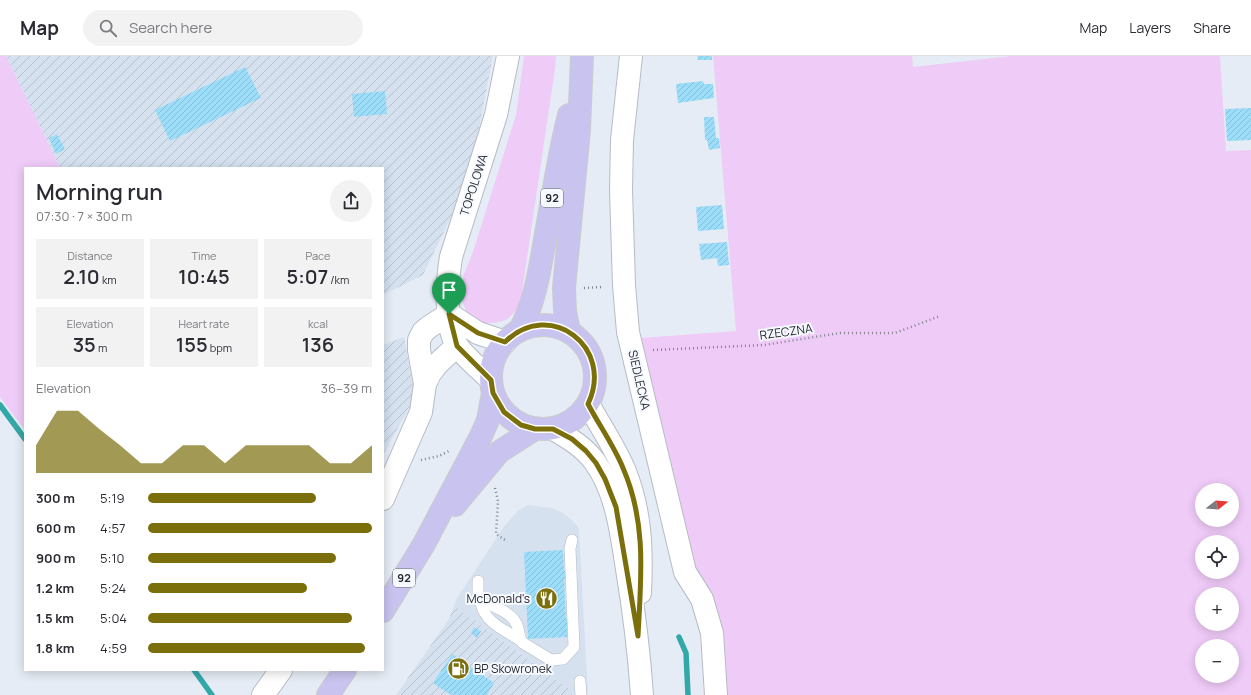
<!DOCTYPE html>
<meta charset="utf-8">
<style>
body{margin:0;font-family:Manrope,sans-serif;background:#f2f2f3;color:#2b2b33;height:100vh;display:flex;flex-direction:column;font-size:15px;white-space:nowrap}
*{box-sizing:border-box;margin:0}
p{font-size:13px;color:#7c7c81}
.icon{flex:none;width:22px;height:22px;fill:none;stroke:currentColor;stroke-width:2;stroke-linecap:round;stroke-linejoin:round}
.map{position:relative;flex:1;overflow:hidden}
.side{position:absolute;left:24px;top:111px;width:360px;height:504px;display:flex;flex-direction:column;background:#fff;border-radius:0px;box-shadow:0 2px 10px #0003}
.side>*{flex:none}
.needle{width:26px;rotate:73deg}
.controls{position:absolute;left:1195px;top:427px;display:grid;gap:8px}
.controls a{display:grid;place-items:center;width:44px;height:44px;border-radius:50%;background:#fff;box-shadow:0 2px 10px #0003;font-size:20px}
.pin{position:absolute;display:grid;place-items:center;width:34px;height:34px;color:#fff;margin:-41px -17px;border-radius:50% 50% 50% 0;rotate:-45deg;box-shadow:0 0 4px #0007}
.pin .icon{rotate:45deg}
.round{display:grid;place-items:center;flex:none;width:42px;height:42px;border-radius:21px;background:#f2f2f3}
.overview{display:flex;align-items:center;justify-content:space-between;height:68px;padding:0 12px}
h1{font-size:22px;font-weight:600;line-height:30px}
.metrics{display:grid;grid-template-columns:repeat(3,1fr);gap:6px;height:68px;padding:4px 12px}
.metrics div{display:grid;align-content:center;border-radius:0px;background:#f2f2f3;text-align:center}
.metrics b{font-size:20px;font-weight:600}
.metrics small{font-size:11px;font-weight:400}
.metrics p{font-size:11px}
.chart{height:112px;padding:8px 12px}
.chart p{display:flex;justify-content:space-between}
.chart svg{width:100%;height:72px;margin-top:4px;fill:#7b6f0c;opacity:.7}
ul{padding:0 12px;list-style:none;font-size:13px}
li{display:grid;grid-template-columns:64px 48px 1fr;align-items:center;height:30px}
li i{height:10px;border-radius:5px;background:#7b6f0c}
header{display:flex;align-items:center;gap:24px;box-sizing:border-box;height:56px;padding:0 20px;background:#fff;border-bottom:1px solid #e1e1e2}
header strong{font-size:19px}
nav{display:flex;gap:22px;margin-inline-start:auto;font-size:14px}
.search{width:280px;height:36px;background:#f2f2f3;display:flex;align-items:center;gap:10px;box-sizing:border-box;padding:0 14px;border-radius:22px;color:#7c7c81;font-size:15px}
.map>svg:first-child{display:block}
</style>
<header>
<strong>Map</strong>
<div class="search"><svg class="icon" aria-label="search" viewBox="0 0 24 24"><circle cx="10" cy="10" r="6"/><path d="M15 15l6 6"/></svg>Search here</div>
<nav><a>Map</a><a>Layers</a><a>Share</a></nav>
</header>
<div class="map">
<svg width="1251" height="639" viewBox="0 0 1251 639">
<defs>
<pattern id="industrial-furrows" width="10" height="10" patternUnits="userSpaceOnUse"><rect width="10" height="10" fill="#d6e1f0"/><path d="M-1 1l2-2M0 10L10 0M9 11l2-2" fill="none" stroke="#b8c1ce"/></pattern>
<pattern id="building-hatch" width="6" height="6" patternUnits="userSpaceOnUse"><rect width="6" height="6" fill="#9cddf9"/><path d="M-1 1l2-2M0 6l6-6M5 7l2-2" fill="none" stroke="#86bed6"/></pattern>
</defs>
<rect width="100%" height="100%" fill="#e6ecf5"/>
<polygon fill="#d6e1f0" points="528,449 552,452 563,457 575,467 579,473 588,639 572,639 568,632 454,550 456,544 505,469 519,454"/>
<g fill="url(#industrial-furrows)">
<polygon points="6,0 493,0 469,124 423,219 383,239 383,112 60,112"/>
<polygon points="404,281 415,341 383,399 383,289"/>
<polygon points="454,550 568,632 572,639 396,639 449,563"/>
</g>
<g fill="#efcbf8" fill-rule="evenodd">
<polygon points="0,0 6,0 60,112 25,112 25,374 0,341"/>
<polygon points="524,0 556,0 555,13 520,249 514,257 506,264 495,267 485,267 473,263 466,255 460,239 464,218 473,196 516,59"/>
<path d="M 713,0 L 912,0 L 913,11 L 1011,0 L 1220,0 L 1226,95 L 1251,94 L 1251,639 L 725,639 L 716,552 L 694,508 L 641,282 L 736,275 ZM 1202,434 L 1232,434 L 1232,464 L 1202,464 ZM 1202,486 L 1232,486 L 1232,516 L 1202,516 ZM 1202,538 L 1232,538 L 1232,568 L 1202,568 ZM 1202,590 L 1232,590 L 1232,620 L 1202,620 Z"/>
</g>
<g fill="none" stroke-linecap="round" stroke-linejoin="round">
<g stroke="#33a8a8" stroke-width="5.5">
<polyline points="0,349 25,383"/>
<polyline points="679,581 686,597 688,639"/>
<polyline points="194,614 212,639"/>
</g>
</g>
<g fill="url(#building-hatch)">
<polygon points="697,0 712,0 712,4 698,4"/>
<polygon points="245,11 261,42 170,85 155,54"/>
<polygon points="703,25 704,28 713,28 714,42 678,47 676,28"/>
<polygon points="385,35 387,58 354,61 352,38"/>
<polygon points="1251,52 1251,84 1227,85 1225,53"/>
<polygon points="704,61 714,61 716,82 719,82 720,92 709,94 707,84 705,84"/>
<polygon points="57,78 65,93 56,98 49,82"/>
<polygon points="722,149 724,173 698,175 696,151"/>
<polygon points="727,186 729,209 718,210 717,202 701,204 699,188"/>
<polygon points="563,494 564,515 566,515 567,523 564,523 566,563 568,563 569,572 567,572 567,581 528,583 524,496"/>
<polygon points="474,571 481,575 477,582 471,577"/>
<polygon points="452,598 494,627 487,639 451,639 433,627"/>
</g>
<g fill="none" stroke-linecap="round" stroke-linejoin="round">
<defs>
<g id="service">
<path d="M 478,525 L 478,539 L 481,547 C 492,548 511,557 516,567 C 520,574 518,582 523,587 L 551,604 L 563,603 L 574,591 L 570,492 L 572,484"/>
<path d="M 481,547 C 484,566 506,575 520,584"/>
<polyline points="580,625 581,639"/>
</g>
<g id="minor">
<polyline points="631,0 622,84 621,134 624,229 628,276 685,516 702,543 712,577 716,639"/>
<polyline points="449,258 478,277 505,286"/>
<path d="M 491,324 C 480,313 467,303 458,291 C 444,271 447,224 451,201 L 496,59 L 508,0"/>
<path d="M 425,328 C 431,311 444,302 457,290"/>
<polyline points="383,443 421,356 425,328 419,294 419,284 423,276 429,271 449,258"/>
<polyline points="263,639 281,614"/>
</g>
<g id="secondary">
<path d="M 588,348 C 600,369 614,390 624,413 C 641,455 642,493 640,537"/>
<path d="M 553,373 C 569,382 584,391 595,406 C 617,437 621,476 627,513 C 634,555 639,596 642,639"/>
</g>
<g id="primary">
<circle cx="543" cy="321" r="52"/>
<path d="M 520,274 C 536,244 540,211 546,178 C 553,138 559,98 569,59"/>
<polyline points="569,276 565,255 564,232 579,74 582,0"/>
<polyline points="455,449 499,396 535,373"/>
<polyline points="383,555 424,488 481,380 488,364 493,337"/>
<polyline points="328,639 345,614"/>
</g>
</defs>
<use href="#service" stroke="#b6bcc5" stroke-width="12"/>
<use href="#minor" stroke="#b6bcc5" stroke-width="24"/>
<use href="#secondary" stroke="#b6bcc5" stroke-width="24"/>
<use href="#primary" stroke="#cccccd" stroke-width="24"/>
<g stroke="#81868b" stroke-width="2.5" stroke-dasharray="1 3" stroke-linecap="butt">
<polyline points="584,232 603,231"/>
<polyline points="653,294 764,289 840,277 895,277 940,260"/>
<polyline points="421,404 439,400 449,395"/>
<polyline points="495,432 498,445 496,478 505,484"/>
</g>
<use href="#service" stroke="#fff" stroke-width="11"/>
<use href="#minor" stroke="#fff" stroke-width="22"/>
<use href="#secondary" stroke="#fff" stroke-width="22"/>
<use href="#primary" stroke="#c8c4ef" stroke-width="22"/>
</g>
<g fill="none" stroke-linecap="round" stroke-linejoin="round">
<defs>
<path id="route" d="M 449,258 L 478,277 L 505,286 C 550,242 615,291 588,348 C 599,369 614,390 623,412 C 647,467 641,522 638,580 L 616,451 L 605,423 L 596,407 L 586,395 L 572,383 L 553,373 L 535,373 L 521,369 L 504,356 L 493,337 L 491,324 L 457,290 Z"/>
</defs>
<use href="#route" stroke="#fff" stroke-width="8"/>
<use href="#route" stroke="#7b6f0c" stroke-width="5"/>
</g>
<defs>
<symbol id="restaurant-disc" viewBox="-11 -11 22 22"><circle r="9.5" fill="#7b6f0c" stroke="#f6f9ff"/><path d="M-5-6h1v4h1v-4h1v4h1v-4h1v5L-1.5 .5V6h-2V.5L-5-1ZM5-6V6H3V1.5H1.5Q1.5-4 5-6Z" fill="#fff"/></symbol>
<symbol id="fuel-disc" viewBox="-11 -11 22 22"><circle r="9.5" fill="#7b6f0c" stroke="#f6f9ff"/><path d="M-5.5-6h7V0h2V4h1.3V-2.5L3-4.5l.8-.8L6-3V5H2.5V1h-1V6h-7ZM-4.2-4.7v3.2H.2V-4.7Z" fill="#fff"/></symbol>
</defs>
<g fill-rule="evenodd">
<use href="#restaurant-disc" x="534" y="530" width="25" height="25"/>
<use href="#fuel-disc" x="446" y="600" width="25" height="25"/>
</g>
<g text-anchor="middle" stroke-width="4" stroke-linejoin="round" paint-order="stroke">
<g fill="#f6f9ff" stroke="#666a6d" stroke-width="1">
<rect x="541" y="133" width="22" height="18" rx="3"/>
<rect x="393" y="513" width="22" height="18" rx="3"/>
</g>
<g font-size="11" font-weight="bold" fill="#292c2f">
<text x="552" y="146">92</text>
<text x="404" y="526">92</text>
</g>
<g font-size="12" fill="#292c2f" stroke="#f6f9ff">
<text transform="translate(474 129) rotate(-72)" y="4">TOPOLOWA</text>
<text transform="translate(786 276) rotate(-8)" y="4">RZECZNA</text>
<text transform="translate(639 324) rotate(77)" y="4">SIEDLECKA</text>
</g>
<g font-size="12" fill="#292c2f" stroke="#f6f9ff" text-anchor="end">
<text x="530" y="547">McDonald's</text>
<text x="474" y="617" text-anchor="start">BP Skowronek</text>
</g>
</g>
</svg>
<div class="controls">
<a><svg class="needle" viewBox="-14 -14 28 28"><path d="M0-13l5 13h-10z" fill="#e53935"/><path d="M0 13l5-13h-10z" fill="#7c7c81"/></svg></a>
<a><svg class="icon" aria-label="locate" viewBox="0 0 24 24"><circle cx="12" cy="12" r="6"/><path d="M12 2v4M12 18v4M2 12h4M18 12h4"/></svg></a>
<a>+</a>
<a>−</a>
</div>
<div class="pin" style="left:449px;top:258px;background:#1e9e55"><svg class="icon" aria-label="arrive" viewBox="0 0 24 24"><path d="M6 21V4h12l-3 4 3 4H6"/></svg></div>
<section class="side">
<div class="overview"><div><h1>Morning run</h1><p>07:30 · 7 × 300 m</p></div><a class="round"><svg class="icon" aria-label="share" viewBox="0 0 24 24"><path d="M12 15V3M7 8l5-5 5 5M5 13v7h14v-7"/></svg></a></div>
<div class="metrics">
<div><p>Distance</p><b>2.10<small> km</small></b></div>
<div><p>Time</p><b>10:45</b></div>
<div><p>Pace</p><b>5:07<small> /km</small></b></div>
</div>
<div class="metrics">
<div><p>Elevation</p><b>35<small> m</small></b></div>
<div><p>Heart rate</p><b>155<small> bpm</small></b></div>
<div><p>kcal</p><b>136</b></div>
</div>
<div class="chart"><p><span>Elevation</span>36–39 m</p>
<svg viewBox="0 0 160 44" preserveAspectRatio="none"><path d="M0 44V27L10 6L20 6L30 17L40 27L50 38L60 38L70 27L80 27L90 38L100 27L110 27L120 27L130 27L140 38L150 38L160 27V44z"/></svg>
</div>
<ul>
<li><b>300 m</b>5:19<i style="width:75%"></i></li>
<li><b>600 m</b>4:57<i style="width:100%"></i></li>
<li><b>900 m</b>5:10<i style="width:84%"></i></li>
<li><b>1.2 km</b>5:24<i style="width:71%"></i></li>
<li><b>1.5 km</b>5:04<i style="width:91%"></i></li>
<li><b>1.8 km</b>4:59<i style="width:97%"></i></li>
</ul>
</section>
</div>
